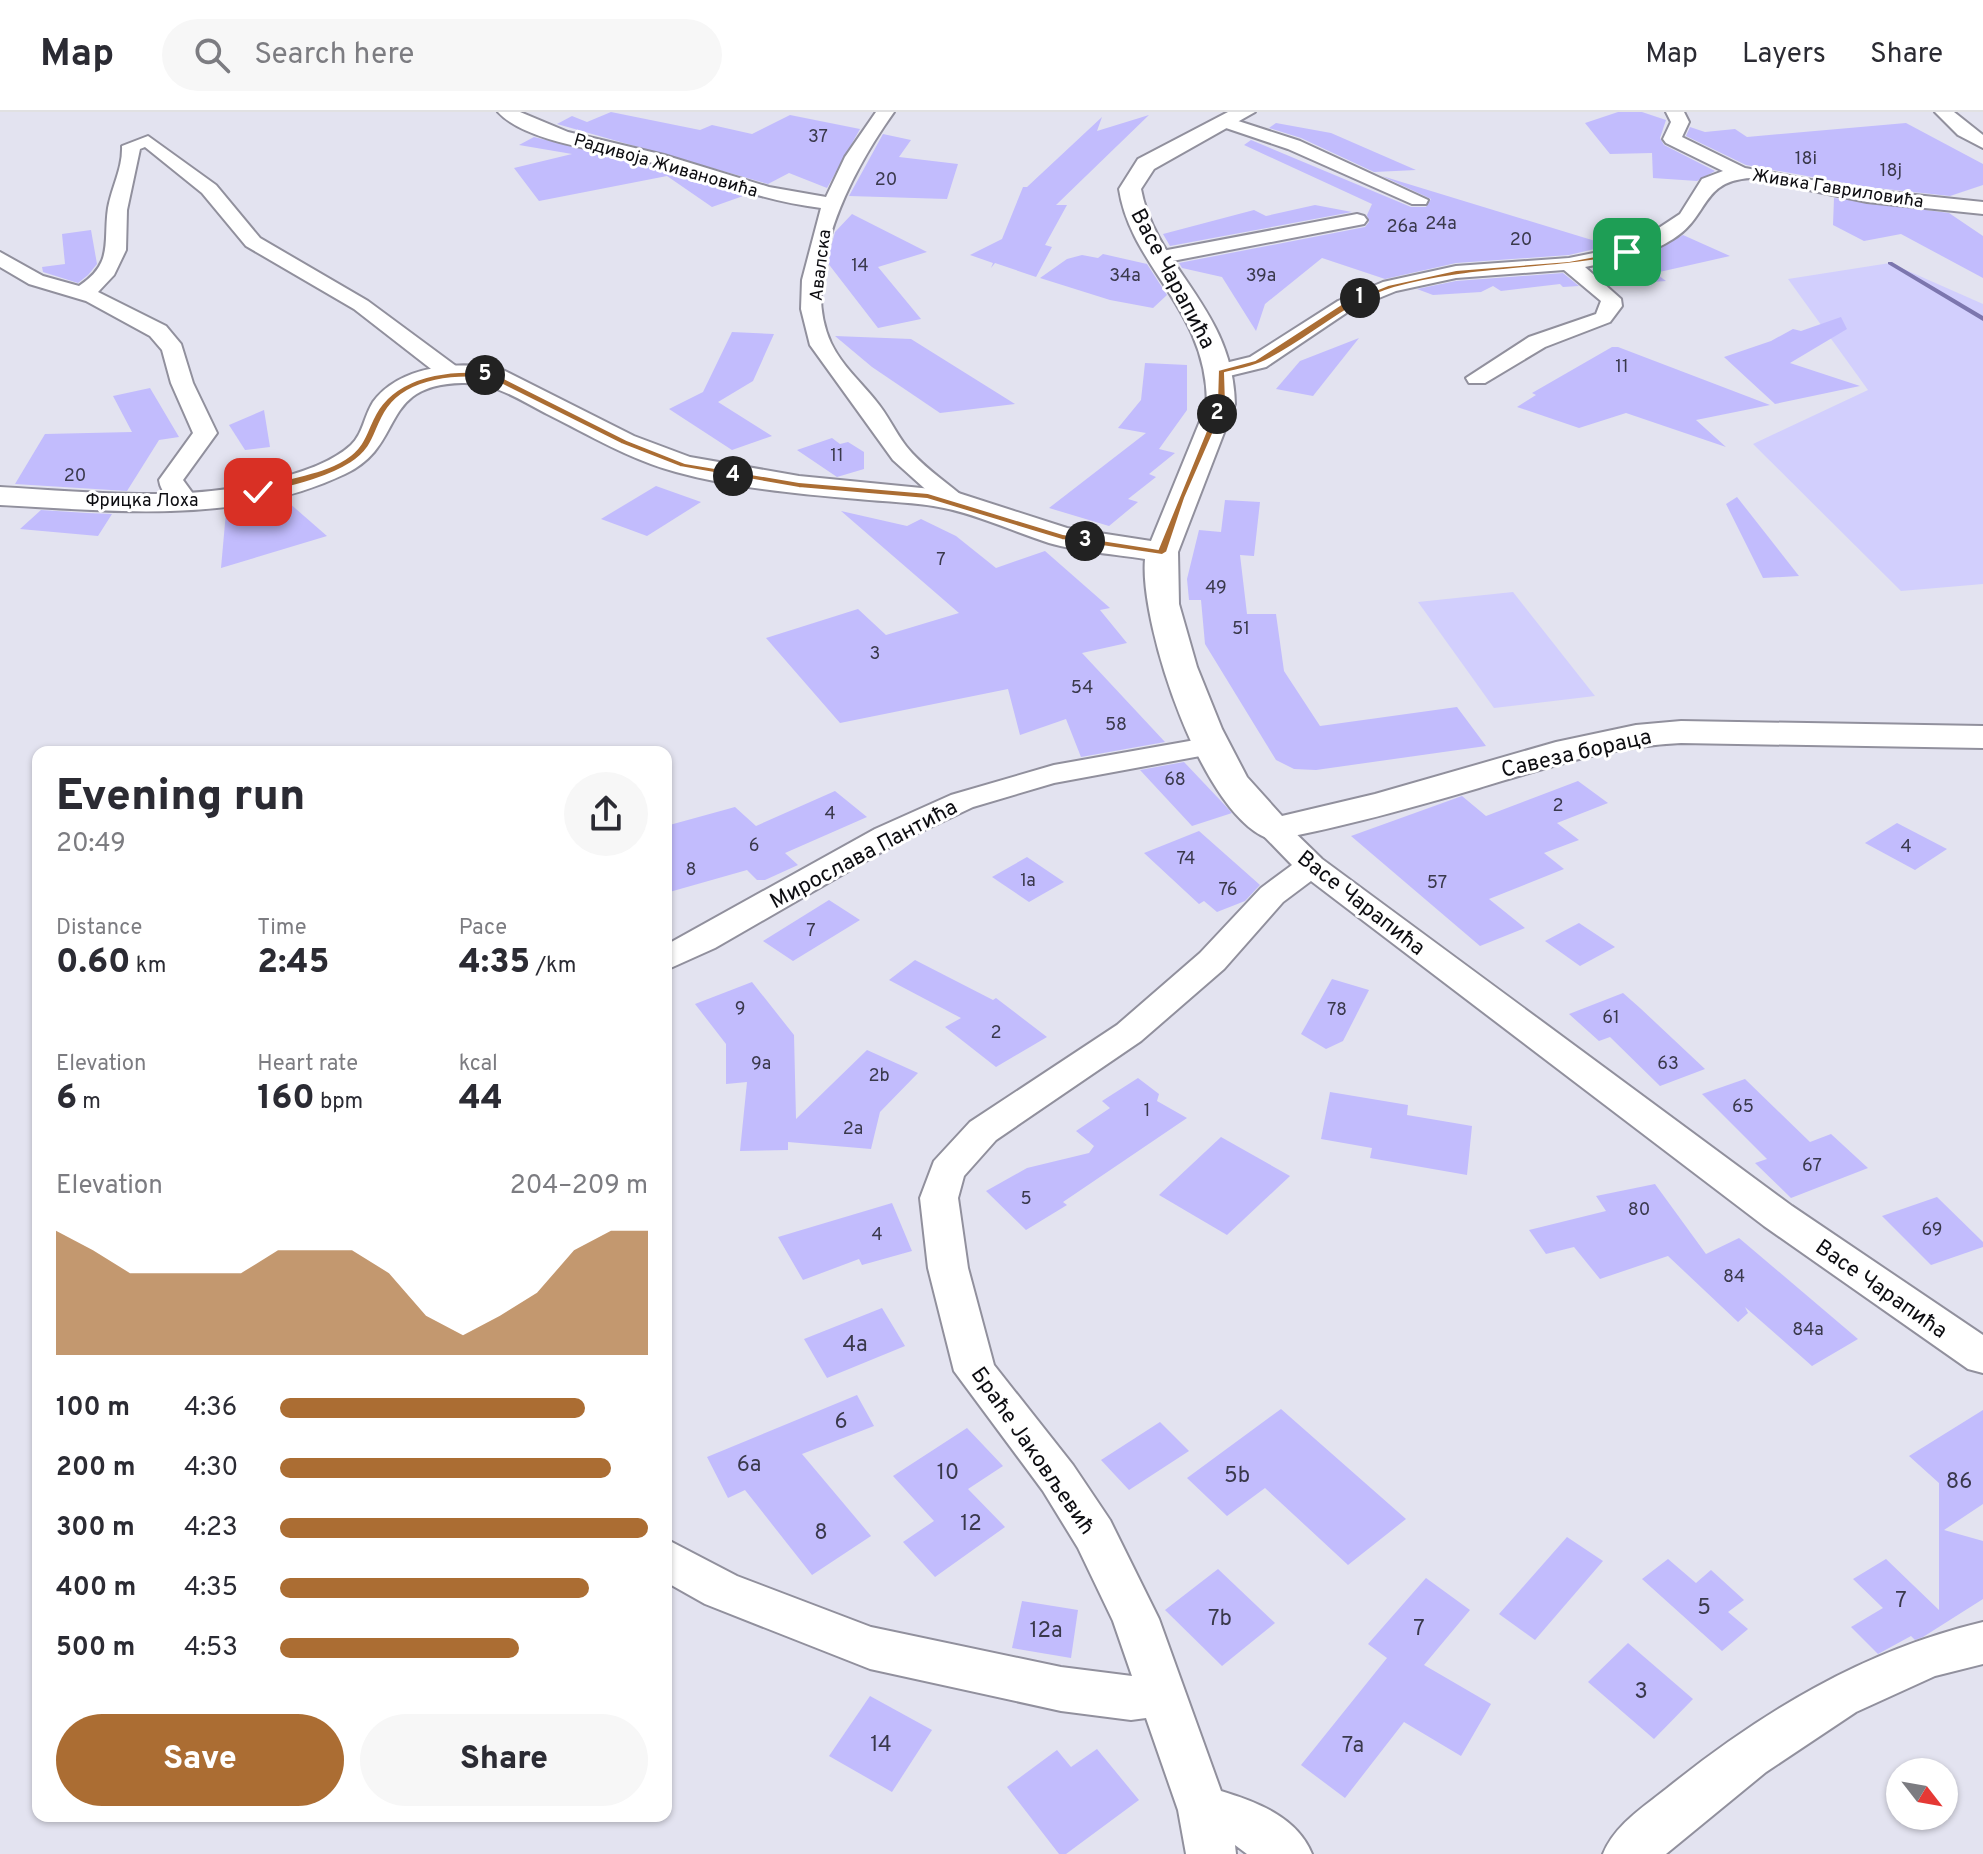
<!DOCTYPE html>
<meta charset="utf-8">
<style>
body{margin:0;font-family:Overpass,sans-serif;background:#f7f7f7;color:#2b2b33;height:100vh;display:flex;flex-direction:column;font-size:30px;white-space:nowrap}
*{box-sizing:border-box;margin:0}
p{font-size:26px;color:#7c7c81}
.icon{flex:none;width:44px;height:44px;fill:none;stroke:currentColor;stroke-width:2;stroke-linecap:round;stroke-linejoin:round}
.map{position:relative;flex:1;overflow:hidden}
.sheet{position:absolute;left:32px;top:634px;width:640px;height:1076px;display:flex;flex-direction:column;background:#fff;border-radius:16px;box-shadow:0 2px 6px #0004}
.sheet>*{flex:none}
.needle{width:52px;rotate:121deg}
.controls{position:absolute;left:1886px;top:1646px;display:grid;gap:16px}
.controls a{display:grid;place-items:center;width:72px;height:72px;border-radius:50%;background:#fff;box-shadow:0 2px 6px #0004;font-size:40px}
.pin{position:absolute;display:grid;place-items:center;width:68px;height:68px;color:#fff;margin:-34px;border-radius:16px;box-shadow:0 4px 12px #0006}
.km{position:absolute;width:40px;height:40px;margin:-20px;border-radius:50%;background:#222;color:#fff;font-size:22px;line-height:40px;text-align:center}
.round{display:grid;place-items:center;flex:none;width:84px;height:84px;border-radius:42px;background:#f7f7f7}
.overview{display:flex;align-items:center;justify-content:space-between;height:136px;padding:0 24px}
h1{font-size:44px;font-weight:800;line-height:60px}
.metrics{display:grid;grid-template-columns:repeat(3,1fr);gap:12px;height:136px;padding:8px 24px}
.metrics div{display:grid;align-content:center}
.metrics b{font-size:34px;font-weight:800}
.metrics small{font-size:22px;font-weight:400}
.metrics p{font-size:22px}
.chart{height:224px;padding:16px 24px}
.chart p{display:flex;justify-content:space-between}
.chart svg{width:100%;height:144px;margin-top:8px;fill:#ab6d33;opacity:.7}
.cta{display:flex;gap:16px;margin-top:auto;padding:16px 24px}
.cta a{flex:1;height:92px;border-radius:48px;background:#ab6d33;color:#fff;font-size:32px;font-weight:800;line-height:92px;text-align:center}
.cta a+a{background:#f7f7f7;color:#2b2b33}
ul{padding:0 24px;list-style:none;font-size:26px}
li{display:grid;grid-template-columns:128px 96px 1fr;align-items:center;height:60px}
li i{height:20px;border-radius:10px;background:#ab6d33}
header{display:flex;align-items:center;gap:48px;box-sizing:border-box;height:112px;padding:0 40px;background:#fff;border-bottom:2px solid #e1e1e2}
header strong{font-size:38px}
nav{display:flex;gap:44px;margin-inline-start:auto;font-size:28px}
.search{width:560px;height:72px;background:#f7f7f7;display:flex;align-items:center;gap:20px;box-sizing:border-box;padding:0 28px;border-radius:44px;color:#7c7c81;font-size:30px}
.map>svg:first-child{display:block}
</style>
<header>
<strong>Map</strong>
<div class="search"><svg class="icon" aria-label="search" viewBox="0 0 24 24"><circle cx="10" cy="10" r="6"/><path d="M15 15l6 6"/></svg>Search here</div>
<nav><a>Map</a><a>Layers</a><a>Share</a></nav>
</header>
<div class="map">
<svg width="1983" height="1742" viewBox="0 0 1983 1742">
<rect width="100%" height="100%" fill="#e3e3f0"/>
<g fill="#d2cffd">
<polygon points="1890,151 1983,192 1983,472 1901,479 1753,332 1868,278 1788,167"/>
<polygon points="1513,480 1595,584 1494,596 1418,490"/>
</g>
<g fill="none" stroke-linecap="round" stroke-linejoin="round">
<polygon fill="#7c76ae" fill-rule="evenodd" points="1888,150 1892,150 1983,204 1983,209 1888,152"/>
</g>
<g fill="#c2bcfd">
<polygon points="611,0 700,18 712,13 752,22 790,3 860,17 827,76 789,61 768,72 557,12 572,4 587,10"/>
<polygon points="1618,0 1642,0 1666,8 1660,26 1664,33 1715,59 1697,69 1653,66 1652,41 1610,42 1585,11"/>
<polygon points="1149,3 1056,93 1067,93 1045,133 1052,135 1036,165 995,151 991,156 993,151 970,143 1002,127 1023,75 1027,75 1102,5 1097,19"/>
<polygon points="1276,11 1331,21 1416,58 1374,60 1301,26 1269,16"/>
<polygon points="1906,11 1983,52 1983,73 1950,84 1867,75 1746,53 1686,24 1690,15 1705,20 1735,17 1747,25"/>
<polygon points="883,22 911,28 899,45 958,52 947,87 849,84"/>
<polygon points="534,25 648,53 746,83 712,95 667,64 539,89 514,56 572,42 519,33"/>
<polygon points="1251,28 1411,95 1426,95 1431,87 1382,64 1605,132 1601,116 1635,118 1637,127 1569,143 1456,151 1385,167 1322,146 1265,192 1256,219 1222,165 1182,156 1179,151 1365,115 1369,110 1367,103 1372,92 1244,33"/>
<polygon points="1834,86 1949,101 1983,124 1983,166 1901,122 1864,129 1833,113"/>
<polygon points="1315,93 1352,100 1170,134 1163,122 1254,98 1266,104"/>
<polygon points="852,102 927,140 878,155 921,207 878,216 827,150 835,120"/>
<polygon points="91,118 97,152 88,163 78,171 43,160 42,155 65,152 62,122"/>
<polygon points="1683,123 1730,144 1655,161 1666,169 1609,173 1592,157 1642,145"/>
<polygon points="1103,142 1147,152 1167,183 1153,196 1110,188 1040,166 1067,147 1082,143 1098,146"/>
<polygon points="1563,161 1579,174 1563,175 1560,172 1501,179 1493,174 1481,180 1433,183 1417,177 1456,169"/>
<polygon points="1841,205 1847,217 1790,251 1860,274 1775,292 1724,245 1771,229 1793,217 1801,219"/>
<polygon points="732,220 774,222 753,269 718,290 772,324 732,338 669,297 703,280"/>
<polygon points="835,224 911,227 1015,292 940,301 872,255"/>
<polygon points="1359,226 1313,284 1276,277 1300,249"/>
<polygon points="1612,235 1618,235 1770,293 1696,308 1726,335 1626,301 1579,316 1517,295 1536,283 1532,281"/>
<polygon points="1145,251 1187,253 1187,298 1159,337 1175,341 1149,362 1156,365 1128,387 1138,390 1109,414 1049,396 1146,321 1118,316 1141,288"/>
<polygon points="150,276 179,325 159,328 127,379 15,372 45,322 132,320 113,284"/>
<polygon points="264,298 270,335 245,338 229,313"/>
<polygon points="832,326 840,332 848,330 864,340 864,357 837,365 797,338"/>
<polygon points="656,374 701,390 647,424 601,407"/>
<polygon points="1737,385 1799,464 1763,466 1726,392"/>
<polygon points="1225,388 1260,390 1254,444 1240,443 1247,502 1276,502 1284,559 1320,614 1457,595 1486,634 1316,658 1294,657 1276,648 1205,532 1201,488 1189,488 1187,467 1199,418 1221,420"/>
<polygon points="288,390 327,424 221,456 226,400"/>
<polygon points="41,398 87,401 112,402 98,424 20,417"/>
<polygon points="841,399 907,414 921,407 956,424 996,456 1045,439 1110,496 1100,498 1127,531 1082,541 1165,630 1081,645 1066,607 1020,623 1008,577 840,611 766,526 858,497 886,523 959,501"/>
<polygon points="1184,650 1220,688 1232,701 1192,714 1140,658"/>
<polygon points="1578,669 1608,691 1557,711 1579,728 1544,741 1564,757 1489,787 1525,816 1480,834 1351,724 1462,684 1486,704"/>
<polygon points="835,679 867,705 785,741 798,753 765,768 757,768 747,758 666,781 666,714 735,695 756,714"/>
<polygon points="1897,711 1947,737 1915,758 1865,731"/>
<polygon points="1199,719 1260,773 1245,789 1217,800 1204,789 1199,792 1144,741"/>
<polygon points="1027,745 1064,770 1029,790 992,765"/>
<polygon points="829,788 860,808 793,849 763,829"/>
<polygon points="1579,811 1615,835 1580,854 1545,829"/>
<polygon points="915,848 993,888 996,886 1047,925 996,955 945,915 961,906 889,868"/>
<polygon points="1332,867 1369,878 1343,929 1326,937 1301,922"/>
<polygon points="752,870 794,923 796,1007 867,938 918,961 880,1000 871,1037 788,1030 788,1038 740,1039 747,970 726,972 726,932 695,892"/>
<polygon points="1623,881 1640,896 1705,957 1660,974 1610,925 1599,929 1569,902"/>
<polygon points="1138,966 1159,982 1157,989 1187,1006 1063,1090 1067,1093 1026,1118 986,1079 1027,1056 1089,1041 1094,1034 1076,1019 1110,996 1102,989"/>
<polygon points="1745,967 1810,1030 1831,1022 1868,1056 1791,1086 1755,1051 1767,1047 1702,982"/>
<polygon points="1330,980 1408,993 1407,1003 1472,1014 1467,1063 1370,1046 1372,1036 1321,1027"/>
<polygon points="1221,1025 1290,1064 1227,1123 1159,1083"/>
<polygon points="1655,1072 1706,1142 1739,1126 1858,1227 1812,1254 1745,1195 1748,1201 1738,1210 1668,1144 1600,1167 1574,1135 1546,1142 1529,1118 1606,1099 1596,1084"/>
<polygon points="1937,1085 1983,1130 1983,1135 1931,1153 1882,1104"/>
<polygon points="892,1091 912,1139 862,1153 859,1147 803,1168 778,1125"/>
<polygon points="882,1196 905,1234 827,1266 804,1227"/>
<polygon points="857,1283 874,1314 802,1342 871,1424 812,1463 745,1378 728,1386 707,1345"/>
<polygon points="1281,1297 1406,1407 1348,1453 1265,1376 1227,1404 1187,1366"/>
<polygon points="1983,1298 1983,1392 1944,1418 1983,1429 1983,1487 1923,1525 1915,1528 1911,1524 1878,1542 1851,1515 1883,1496 1853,1467 1886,1447 1939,1498 1939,1371 1909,1344"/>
<polygon points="1160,1310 1189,1339 1129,1378 1101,1348"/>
<polygon points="967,1316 1003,1354 968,1377 1005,1415 935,1465 903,1430 934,1409 893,1364"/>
<polygon points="1567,1425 1603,1449 1535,1528 1499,1502"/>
<polygon points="1668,1447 1696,1471 1711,1458 1744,1488 1728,1500 1748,1517 1722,1539 1642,1467"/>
<polygon points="1218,1457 1275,1511 1222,1554 1165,1498"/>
<polygon points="1426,1466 1470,1498 1424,1553 1491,1592 1461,1644 1404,1610 1345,1686 1301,1653 1387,1546 1368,1532"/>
<polygon points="1022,1489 1078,1498 1071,1546 1012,1536"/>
<polygon points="1628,1531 1693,1587 1654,1627 1588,1570"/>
<polygon points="870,1584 932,1618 892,1680 829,1644"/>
<polygon points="1097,1637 1139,1688 1066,1742 1059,1742 1007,1675 1057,1638 1071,1655"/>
</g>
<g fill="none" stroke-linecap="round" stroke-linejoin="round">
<defs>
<g id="minor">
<path d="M 498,0 L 520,0 L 568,20 L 664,43 L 769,75 L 826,85 L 845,45 L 876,0 L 894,0 C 853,57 798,160 831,231 C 842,254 861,270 876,289 C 888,303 895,320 906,334 C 921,353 942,367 961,383 L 964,388 L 961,393 L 943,393 L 893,348 L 810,233 L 801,197 L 802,168 L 821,96 C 762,89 706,66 649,50 C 609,39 526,31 498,0 Z"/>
<path d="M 1666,0 L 1684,0 L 1689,10 L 1682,25 L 1745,56 L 1867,78 L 1983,90 L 1983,102 L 1867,90 L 1751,66 C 1700,69 1710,104 1673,127 C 1645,145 1616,149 1585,155 L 1621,187 L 1622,194 L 1610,210 L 1545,235 L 1485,271 L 1469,271 L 1466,266 L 1529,225 L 1596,202 L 1601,189 L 1564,158 L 1456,166 L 1396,179 L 1352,197 L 1266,255 L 1221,266 L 1210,259 L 1213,254 L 1250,245 L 1338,189 L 1383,170 L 1456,154 L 1569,146 L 1633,133 L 1680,102 L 1702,67 L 1723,59 L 1666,31 L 1663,27 L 1671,10 Z"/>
<polygon points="1935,0 1954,0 1983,23 1983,36 1958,23"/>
<polygon points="1229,6 1300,29 1428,88 1426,92 1412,92 1288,37 1223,15 1223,7"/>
<path d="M 148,24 L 216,73 L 260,126 L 368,189 L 460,257 L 463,262 L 460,267 L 444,267 L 354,197 L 246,134 L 202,81 L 145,35 L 140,37 L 127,98 L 126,138 L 114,163 L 98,180 L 166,214 L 181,232 L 193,271 L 217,321 L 183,368 L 199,390 L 187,397 C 174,394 161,382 159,368 L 193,321 L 171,271 L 162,238 L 150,224 L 86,189 L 29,172 L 0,155 L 0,140 L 43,164 L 79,174 C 114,151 103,130 108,96 C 112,74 123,56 122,34 Z"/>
<polygon points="1357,102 1364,104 1367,108 1364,112 1162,151 1152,145 1162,139"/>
<polygon points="1212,625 1222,628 1227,634 1222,640 1054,671 973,695 897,731 715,836 666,858 666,833 875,717 951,683 1054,653"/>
<path d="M 1273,708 L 1284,710 L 1322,747 L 1792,1094 L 1983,1223 L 1983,1261 L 1968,1257 L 1764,1114 L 1311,769 L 1283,790 L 1224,857 L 1141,929 L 996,1028 L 964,1064 L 958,1086 L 968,1156 L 994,1253 L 1073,1353 L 1110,1408 L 1159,1507 L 1221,1679 C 1257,1690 1297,1705 1312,1742 L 1247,1742 L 1235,1733 L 1236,1742 L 1186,1742 L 1178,1698 L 1146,1606 L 1131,1608 L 1061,1599 L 870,1557 L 705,1492 L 666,1470 L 666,1427 L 737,1464 L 871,1515 L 1061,1555 L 1132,1564 L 1113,1509 L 1078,1436 L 1043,1379 L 954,1259 L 928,1156 L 920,1086 L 934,1049 L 970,1010 L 1117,913 L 1200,841 L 1261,776 L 1292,753 L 1257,717 L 1262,710 Z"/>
<path d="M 1983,1510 L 1983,1552 L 1935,1564 L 1856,1600 L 1766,1660 L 1666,1742 L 1603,1742 C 1614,1714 1642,1696 1666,1677 C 1762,1600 1862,1539 1983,1510 Z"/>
</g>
<path id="tertiary" d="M 1228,0 L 1255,0 L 1154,57 L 1141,77 C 1156,156 1233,196 1235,292 L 1178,440 L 1179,492 L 1197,555 L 1222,617 L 1247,665 L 1282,704 L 1375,682 L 1556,630 L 1636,613 L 1681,609 L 1983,614 L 1983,636 L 1681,631 C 1611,634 1546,656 1479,676 C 1411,696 1343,715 1273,728 C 1204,711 1139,512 1145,447 C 1114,442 1079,440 1049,431 C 1014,420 979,403 944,396 C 916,390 886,390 858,387 C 798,382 734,376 676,360 C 631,348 589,323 547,302 C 520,288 494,270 462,271 C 377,273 407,333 345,362 C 239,413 114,399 0,393 L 0,375 C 90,380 186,391 274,368 C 300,360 330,352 351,333 C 363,322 364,304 373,290 C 400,253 461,248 503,258 L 634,324 L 690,345 L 799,364 L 952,379 L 1067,416 L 1151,429 L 1207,292 C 1207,196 1131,156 1119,77 L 1138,47 Z"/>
</defs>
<use href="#minor" stroke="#91909d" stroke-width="4"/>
<use href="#tertiary" stroke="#91909d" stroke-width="4"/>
<use href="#minor" fill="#fff" fill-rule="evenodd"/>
<use href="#tertiary" fill="#fff" fill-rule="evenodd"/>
</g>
<path fill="#ab6d33" stroke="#fff" stroke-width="2" d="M 1627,138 L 1630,142 C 1552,159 1471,154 1394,176 C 1343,191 1308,230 1261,251 C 1250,256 1237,258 1225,261 L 1226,292 L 1185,386 L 1167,440 L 1162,443 L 1062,428 L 927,387 L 799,376 L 680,355 L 621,332 L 491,267 C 458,263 410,266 388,296 C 373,317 377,334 351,351 C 324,368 289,375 258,383 L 253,380 C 280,364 317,365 345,347 C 370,331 366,311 382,292 C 408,261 458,256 496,262 L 627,328 L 685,351 L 799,370 L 928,381 L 1063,422 L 1158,437 L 1217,292 L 1218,258 L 1255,248 L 1343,191 L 1388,173 L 1456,158 L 1569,149 Z"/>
<g text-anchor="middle" stroke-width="6" stroke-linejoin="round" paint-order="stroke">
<g font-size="18" fill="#3a394c">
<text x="818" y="30">37</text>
<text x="1806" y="52">18i</text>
<text x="1891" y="64">18j</text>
<text x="886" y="73">20</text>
<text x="1441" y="117">24a</text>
<text x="1402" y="120">26a</text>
<text x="1521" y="133">20</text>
<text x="860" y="159">14</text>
<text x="1125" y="169">34a</text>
<text x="1261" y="169">39a</text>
<text x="1622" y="260">11</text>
<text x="837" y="349">11</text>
<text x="75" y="369">20</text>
<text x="941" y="453">7</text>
<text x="1216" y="481">49</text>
<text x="1241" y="522">51</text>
<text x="875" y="547">3</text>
<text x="1082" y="581">54</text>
<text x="1116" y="618">58</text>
<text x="1175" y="673">68</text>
<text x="1558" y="699">2</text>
<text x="830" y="707">4</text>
<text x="754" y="739">6</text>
<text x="1906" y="740">4</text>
<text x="1186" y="752">74</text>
<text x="691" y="763">8</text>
<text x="1028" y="774">1a</text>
<text x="1437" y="776">57</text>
<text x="1228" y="783">76</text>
<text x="811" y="824">7</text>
<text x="740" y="902">9</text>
<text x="1337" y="903">78</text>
<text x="1611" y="911">61</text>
<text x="996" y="926">2</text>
<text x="761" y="957">9a</text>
<text x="1668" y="957">63</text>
<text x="879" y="969">2b</text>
<text x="1743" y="1000">65</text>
<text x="1147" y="1004">1</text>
<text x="853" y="1022">2a</text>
<text x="1812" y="1059">67</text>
<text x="1026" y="1092">5</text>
<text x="1639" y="1103">80</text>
<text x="1932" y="1123">69</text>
<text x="877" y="1128">4</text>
<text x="1734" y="1170">84</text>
<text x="1808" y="1223">84a</text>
</g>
<g font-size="18" fill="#0d0d11" stroke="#fff">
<text transform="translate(666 53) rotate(16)" y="6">Радивоја Живановића</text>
<text transform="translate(1838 76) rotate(9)" y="6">Живка Гавриловића</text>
<text transform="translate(820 153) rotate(-83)" y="6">Авалска</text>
<text x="142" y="394">Фрицка Лоха</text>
</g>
<g font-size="22" fill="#0d0d11" stroke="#fff">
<text transform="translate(1174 166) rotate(62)" y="8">Васе Чарапића</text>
<text transform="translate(1576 640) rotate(-13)" y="8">Савеза бораца</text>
<text transform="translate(863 741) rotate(-28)" y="8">Мирослава Пантића</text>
<text transform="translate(1362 790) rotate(38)" y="8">Васе Чарапића</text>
<text transform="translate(1882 1176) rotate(35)" y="8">Васе Чарапића</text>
<text transform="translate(1034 1338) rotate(55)" y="8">Браће Јаковљевић</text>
</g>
<g font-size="22" fill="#3a394c">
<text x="855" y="1239">4a</text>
<text x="841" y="1316">6</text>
<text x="749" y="1359">6a</text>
<text x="948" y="1367">10</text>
<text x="1237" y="1370">5b</text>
<text x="1959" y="1376">86</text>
<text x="971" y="1418">12</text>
<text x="821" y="1427">8</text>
<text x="1901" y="1495">7</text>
<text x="1704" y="1502">5</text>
<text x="1220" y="1513">7b</text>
<text x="1419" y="1523">7</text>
<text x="1046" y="1525">12a</text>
<text x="1641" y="1586">3</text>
<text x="881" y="1639">14</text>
<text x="1353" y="1640">7a</text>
</g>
</g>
</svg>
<div class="controls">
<a><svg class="needle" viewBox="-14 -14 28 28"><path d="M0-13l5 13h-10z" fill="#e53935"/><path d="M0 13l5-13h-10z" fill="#7c7c81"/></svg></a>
</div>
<div class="pin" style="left:1627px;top:140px;background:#1e9e55"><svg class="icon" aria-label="arrive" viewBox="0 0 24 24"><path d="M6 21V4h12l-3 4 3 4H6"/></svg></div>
<div class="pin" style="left:258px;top:380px;background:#d93025"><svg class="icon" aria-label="check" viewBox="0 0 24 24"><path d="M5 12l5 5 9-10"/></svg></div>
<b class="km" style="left:1360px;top:186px">1</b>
<b class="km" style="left:1217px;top:302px">2</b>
<b class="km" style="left:1085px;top:429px">3</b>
<b class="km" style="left:733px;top:364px">4</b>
<b class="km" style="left:485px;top:263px">5</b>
<section class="sheet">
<div class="overview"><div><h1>Evening run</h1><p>20:49</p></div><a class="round"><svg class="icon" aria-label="share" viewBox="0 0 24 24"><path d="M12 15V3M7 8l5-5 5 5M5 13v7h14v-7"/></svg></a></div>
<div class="metrics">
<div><p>Distance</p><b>0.60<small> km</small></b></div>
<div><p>Time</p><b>2:45</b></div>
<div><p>Pace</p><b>4:35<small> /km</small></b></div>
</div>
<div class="metrics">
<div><p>Elevation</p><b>6<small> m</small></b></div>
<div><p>Heart rate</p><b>160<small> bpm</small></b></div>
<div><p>kcal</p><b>44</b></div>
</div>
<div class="chart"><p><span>Elevation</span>204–209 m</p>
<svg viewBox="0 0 160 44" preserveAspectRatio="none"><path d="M0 44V6L10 12L20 19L30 19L40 19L50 19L60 12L70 12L80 12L90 19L100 32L110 38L120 32L130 25L140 12L150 6L160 6V44z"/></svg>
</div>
<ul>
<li><b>100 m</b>4:36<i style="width:83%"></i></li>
<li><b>200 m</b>4:30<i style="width:90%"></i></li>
<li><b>300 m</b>4:23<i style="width:100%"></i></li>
<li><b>400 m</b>4:35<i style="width:84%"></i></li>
<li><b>500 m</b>4:53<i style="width:65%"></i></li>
</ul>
<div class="cta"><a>Save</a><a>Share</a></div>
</section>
</div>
